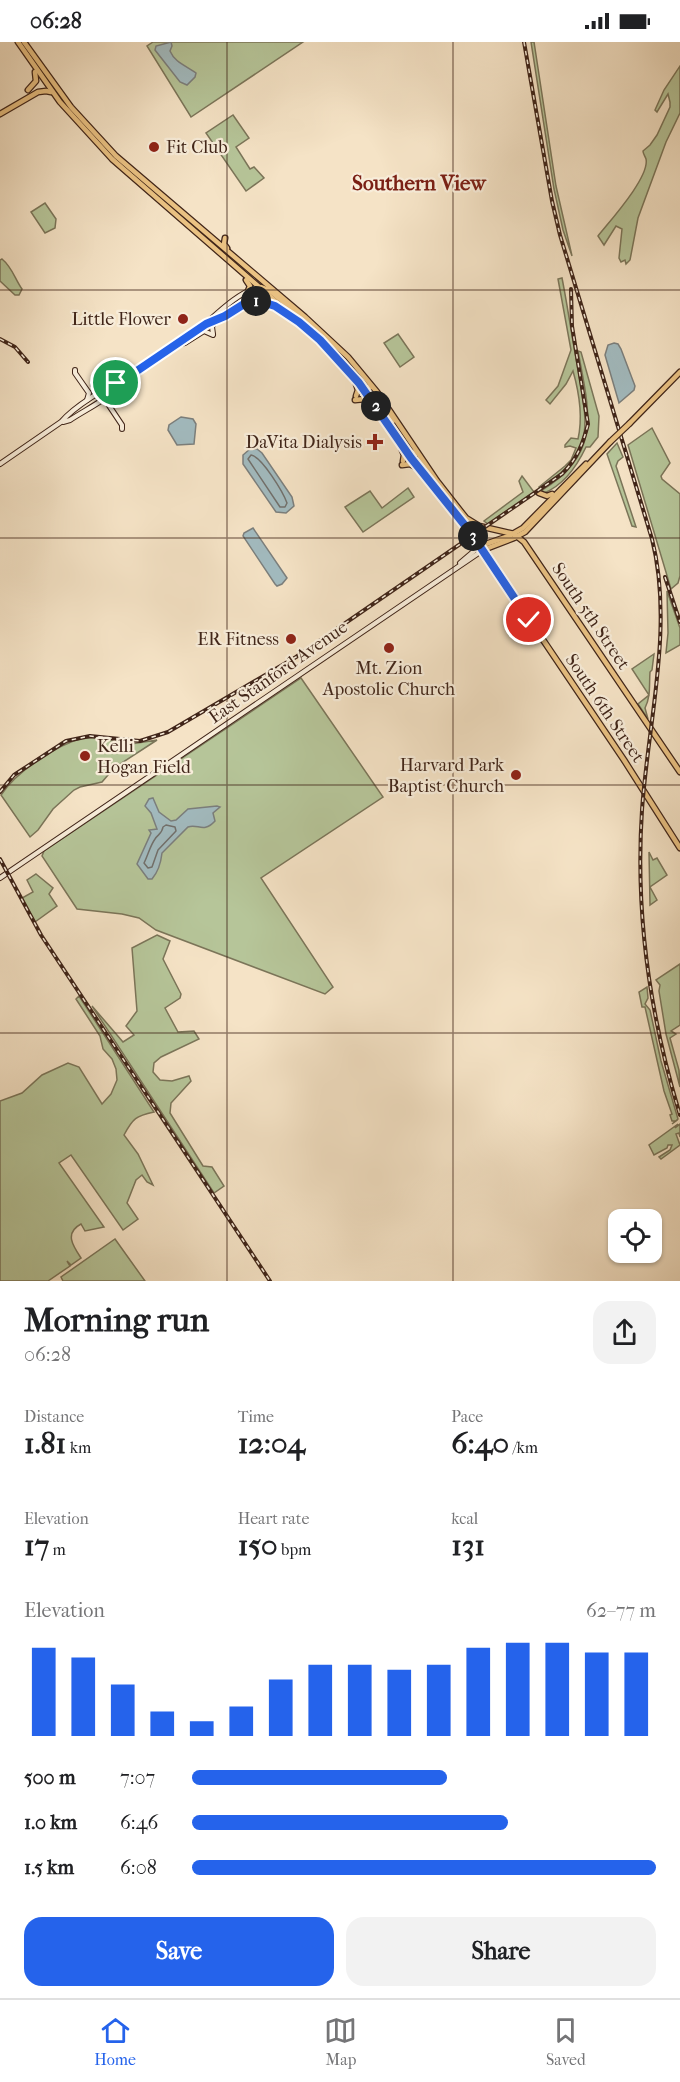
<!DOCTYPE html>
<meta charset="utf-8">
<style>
body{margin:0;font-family:"IM FELL French Canon",serif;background:#f2f2f2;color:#202124;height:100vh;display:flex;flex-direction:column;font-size:22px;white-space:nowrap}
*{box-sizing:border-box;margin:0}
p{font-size:20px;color:#757577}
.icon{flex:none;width:33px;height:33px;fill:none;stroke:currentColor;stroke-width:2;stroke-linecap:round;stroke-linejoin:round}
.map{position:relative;height:1239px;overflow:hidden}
.side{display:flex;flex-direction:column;background:#fff;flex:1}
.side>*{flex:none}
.buttons{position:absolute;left:608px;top:1167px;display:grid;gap:12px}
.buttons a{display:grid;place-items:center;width:54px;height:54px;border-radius:12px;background:#fff;box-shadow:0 2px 4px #0004;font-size:30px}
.pin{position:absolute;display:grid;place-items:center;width:51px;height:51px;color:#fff;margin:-26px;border:3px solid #fff;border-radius:50%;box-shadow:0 2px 6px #0007}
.km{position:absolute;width:30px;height:30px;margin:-15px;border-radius:50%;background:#222;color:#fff;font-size:16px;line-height:30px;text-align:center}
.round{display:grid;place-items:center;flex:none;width:63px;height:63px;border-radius:18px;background:#f2f2f2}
.overview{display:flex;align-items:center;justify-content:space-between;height:102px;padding:0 24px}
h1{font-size:33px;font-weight:800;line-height:45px}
.figures{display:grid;grid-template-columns:repeat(3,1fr);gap:9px;height:102px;padding:6px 24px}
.figures div{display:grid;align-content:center}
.figures b{font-size:30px;font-weight:800}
.figures small{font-size:16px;font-weight:400}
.figures p{font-size:16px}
.chart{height:168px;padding:12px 24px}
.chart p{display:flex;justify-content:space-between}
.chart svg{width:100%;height:108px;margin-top:6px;stroke:#2563eb;stroke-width:6}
.action{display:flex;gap:12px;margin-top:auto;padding:12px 24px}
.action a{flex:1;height:69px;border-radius:18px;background:#2563eb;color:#fff;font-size:24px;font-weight:800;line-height:69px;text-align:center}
.action a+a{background:#f2f2f2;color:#202124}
ul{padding:0 24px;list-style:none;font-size:20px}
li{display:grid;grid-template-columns:96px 72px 1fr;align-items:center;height:45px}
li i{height:15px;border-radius:8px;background:#2563eb}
.status{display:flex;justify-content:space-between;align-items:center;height:42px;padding:0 30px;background:#fff;direction:ltr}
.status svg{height:16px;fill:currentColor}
.tab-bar{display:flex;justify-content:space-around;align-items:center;height:84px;border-top:2px solid #e0e0e0;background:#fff;font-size:16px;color:#757577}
.tab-bar a{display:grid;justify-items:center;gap:3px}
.tab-bar .selected{color:#2563eb}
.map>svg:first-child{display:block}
</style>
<div class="status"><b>06:28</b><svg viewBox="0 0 49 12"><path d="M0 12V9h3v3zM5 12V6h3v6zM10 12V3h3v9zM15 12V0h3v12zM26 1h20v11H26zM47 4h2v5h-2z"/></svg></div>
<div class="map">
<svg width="680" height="1239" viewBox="0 0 680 1239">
<rect width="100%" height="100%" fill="#f5e3c6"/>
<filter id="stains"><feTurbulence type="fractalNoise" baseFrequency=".00333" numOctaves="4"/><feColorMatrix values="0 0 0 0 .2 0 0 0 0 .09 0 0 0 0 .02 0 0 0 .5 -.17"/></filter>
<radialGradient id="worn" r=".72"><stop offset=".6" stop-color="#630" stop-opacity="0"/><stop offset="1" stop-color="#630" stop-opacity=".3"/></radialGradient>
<g fill="#b6c599" stroke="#7b7559" stroke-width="1.5">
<polygon points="153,0 303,0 191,75 147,4"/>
<polygon points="531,0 534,0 556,144 572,214 563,188 554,147"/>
<path d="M 680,24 L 680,71 L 666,100 L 638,176 L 630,218 L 626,222 L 625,218 L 621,220 L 619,216 L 622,187 L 616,184 L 604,203 L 598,194 C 609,180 650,135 646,117 C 645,114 643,112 643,109 L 650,103 L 657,93 L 670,65 L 670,60 L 668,52 L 657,70 L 655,68 L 664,48 Z"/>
<polygon points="233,73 249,96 236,105 250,127 254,125 264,136 246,149 206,91"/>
<polygon points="45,161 56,177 55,186 45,191 31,170"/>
<path d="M 2,217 C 12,225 15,237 22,247 L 19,253 L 15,253 L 0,239 L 0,218 Z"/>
<path d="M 562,236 C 568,266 572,297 578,327 C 588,388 595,407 541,447 L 539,445 L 565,424 L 571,418 L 576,406 L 570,404 L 565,405 L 565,403 L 571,396 L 578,397 C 583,375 579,350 573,329 L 566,342 L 550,362 L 546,358 L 558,344 L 571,308 L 558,237 Z"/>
<polygon points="398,292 414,315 400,325 384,301"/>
<path d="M 578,309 L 581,310 L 599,374 L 598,395 L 590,405 L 586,405 C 577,424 564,443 544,451 L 542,448 C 603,411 589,369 578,309 Z"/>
<polygon points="652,386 670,421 661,434 662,437 680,452 680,534 678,541 671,547 628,403"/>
<polygon points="617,401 623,415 618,419 616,424 636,485 632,484 607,412"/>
<polygon points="522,434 534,450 488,482 484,479 523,450 519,439"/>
<polygon points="408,446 414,455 363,490 345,465 370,449 382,466"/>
<polygon points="667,549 680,586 680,603 666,611 668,591"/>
<path d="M 654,612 L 652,628 L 650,630 C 649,643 651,654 645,666 L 648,677 L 638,662 L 649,653 L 632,627 Z"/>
<polygon points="301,636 383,755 261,836 333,945 325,952 156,888 139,876 122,872 77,867 42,814 44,809"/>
<path d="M 83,696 L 95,696 L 131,702 L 157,698 L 114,726 L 102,740 L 80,745 L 74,748 L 53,767 L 38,788 L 30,795 L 1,753 C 16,730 56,703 83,696 Z"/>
<polygon points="649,810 653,818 657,816 667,833 650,845 657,858 650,863"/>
<polygon points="36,832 53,846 49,852 57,864 35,880 22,856 33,850 27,838"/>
<polygon points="157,893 170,899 163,917 181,952 180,956 165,966 178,990 194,989 199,997 161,1015 154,1021 153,1030 160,1038 172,1039 189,1034 191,1039 171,1061 170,1071 203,1124 212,1125 224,1144 214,1151 92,964 123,1000 134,993 126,984 137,969 132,906"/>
<polygon points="680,922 680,983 671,989 676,992 670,996 679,1028 680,1045 666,992 659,949 660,943 656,938"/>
<polygon points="647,945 648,956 645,962 650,968 661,1019 678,1077 672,1082 676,1079 672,1079 670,1073 672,1072 664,1049 645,965 642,965 639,950"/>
<path d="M 79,954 L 154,1070 C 136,1074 133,1076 124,1093 L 138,1112 L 153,1143 L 147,1140 L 142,1133 L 136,1138 L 127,1161 L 138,1177 L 123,1188 L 71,1113 L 59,1121 L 104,1185 L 85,1189 L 81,1182 C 64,1191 73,1204 81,1216 L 71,1223 L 67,1219 L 70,1224 L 48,1239 L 0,1239 L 0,1059 L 22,1051 L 42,1033 L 68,1021 L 79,1025 L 102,1062 L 111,1052 L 117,1038 L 116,1027 L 112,1017 L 103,1007 L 100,994 L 76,957 Z"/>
<polygon points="678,1082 675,1086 680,1082 680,1095 679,1091 676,1092 680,1103 661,1117 659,1115 670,1108 672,1103 668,1103 667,1106 654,1113 649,1103"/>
<polygon points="115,1197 145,1239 63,1239 61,1235"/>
</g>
<g fill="#a2bbc0" stroke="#7b7f7d" stroke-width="1.5">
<path d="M 171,0 L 172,4 L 170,9 C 175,21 187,24 196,31 L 195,35 L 187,43 L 180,40 L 155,8 L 156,4 Z"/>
<polygon points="614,301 618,302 621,307 635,344 634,348 619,361 605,313 608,303"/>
<polygon points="181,375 193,377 196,382 194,402 177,403 168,388 169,383"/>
<polygon points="250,407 257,407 262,411 292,455 294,464 286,471 276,470 243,422 243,413"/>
<polygon points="253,486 287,536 282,542 277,544 275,542 243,494 244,491"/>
<path d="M 153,756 L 159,770 L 171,779 L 176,778 L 188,767 L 217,764 L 220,765 L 213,771 L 215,779 C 203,792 198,781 188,785 L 162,811 C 161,820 158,830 152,837 L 148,837 L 137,822 L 151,791 L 149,788 L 157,787 L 151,771 L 145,764 L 149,757 Z"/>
</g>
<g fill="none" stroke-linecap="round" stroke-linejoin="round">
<g stroke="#71706c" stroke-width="1.5">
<path d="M 251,413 C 262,415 283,450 287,461 L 285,465 L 280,465 L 248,417 Z"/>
<path d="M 166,783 L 175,785 L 176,789 L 158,808 L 152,825 L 148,826 L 144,821 C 148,813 150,804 155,797 C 158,792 162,792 163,785 Z"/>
</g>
<defs>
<g id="secondary">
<polyline points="233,267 252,256 258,245"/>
<polyline points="213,292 212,285 216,277"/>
<polyline points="179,302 185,301 204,289 213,293"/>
<polyline points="75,328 75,331 89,351 87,358"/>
<polyline points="93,343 101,347 106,346"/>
<polyline points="109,353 108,362 122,383 122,387"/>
<path d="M 63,380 L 70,378 C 88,366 113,355 125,337"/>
<path d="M 0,422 L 61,380 C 75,364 106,345 125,337 L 203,284 C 219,270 238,251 258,245"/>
<polyline points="460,521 480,504"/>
<polyline points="0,836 483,508"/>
</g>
<g id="primary">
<polyline points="18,0 60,60 112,117 320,298 359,341 418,426 471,491 624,718 680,806"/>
<polyline points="24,0 71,65 116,114 305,275 348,315 377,350 437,439 466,476 479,484 514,492 524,500 680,730"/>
<polyline points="28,48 36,39 35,30"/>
<polyline points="0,72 38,50 46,49 51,50"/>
<polyline points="225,196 224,202 227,206"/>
<polyline points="246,238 250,244 248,249"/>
<polyline points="261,245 269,248 311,283"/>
<path d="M 218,276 C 244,268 253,248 281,268"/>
<polyline points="351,329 367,345 372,345"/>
<polyline points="365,349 374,353 393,379"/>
<polyline points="356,354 358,348 356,342"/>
<polyline points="355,358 365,357 371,362"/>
<polyline points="630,381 680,330"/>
<polyline points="399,394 410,409 416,412"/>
<polyline points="402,408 404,413 403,419"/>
<polyline points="411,416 417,417 428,431"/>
<polyline points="402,423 410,422 416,425"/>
<polyline points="539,451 547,454 552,452"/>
<polyline points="480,504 509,494 523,486 586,422"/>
<polyline points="483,508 514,496 525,490 610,400"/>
</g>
</defs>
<use href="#secondary" stroke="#402519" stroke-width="6"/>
<use href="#primary" stroke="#402519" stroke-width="7"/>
<use href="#secondary" stroke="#f8edda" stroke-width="4"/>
<use href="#primary" stroke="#eac283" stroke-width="4.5"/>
<defs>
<g id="rail">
<path d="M 524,0 L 552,159 L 560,193 L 652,497 C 674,584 648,680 642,768 C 635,872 650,974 680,1073"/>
<polyline points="0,297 15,305 28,320"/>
<polyline points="665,535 680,580"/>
<path d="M 0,750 L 14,733 L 66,699 L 90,694 L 140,699 L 168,690 L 296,615 L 562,432 C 577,417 583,402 588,382 L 572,284 L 571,247"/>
<polyline points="0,817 41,893 270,1239"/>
</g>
</defs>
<use href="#rail" stroke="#402519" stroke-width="4"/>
<use href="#rail" stroke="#f8edda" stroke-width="1.5" stroke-dasharray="4.5" stroke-linecap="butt"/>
<defs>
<polyline id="primary-bridge" points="610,400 630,381"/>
</defs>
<use href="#primary-bridge" stroke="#402519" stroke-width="7" stroke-linecap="butt"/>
<use href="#primary-bridge" stroke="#eac283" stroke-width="4.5"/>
</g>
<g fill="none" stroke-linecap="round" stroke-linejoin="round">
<defs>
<polyline id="route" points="116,341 125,337 206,282 225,274 244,262 259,259 275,264 299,280 320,298 359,341 411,416 471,491 529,578"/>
</defs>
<use href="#route" stroke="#fff" stroke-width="12"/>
<use href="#route" stroke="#2563eb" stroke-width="8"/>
</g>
<path fill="none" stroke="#402519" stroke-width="1.5" stroke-opacity="0.55" d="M 227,0 L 227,1239M 453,0 L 453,1239M 0,248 L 680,248M 0,496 L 680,496M 0,743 L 680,743M 0,991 L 680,991"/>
<g fill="#8f2418" stroke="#f8edda" stroke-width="2">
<circle cx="154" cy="105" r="6"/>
<circle cx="183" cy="277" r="6"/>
<path d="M372 391h6v6h6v6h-6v6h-6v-6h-6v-6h6z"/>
<circle cx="291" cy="597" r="6"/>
<circle cx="389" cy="606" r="6"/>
<circle cx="85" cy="714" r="6"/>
<circle cx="516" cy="733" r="6"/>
</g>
<g text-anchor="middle" stroke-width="4.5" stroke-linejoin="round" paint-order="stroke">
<g font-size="18" fill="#402519" stroke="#f8edda" text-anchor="end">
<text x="166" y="111" text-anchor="start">Fit Club</text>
<text x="171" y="283">Little Flower</text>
<text x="362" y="406">DaVita Dialysis</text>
<text x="279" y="603">ER Fitness</text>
<text x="389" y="632" text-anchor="middle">Mt. Zion<tspan x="389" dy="21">Apostolic Church</tspan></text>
<text x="97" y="710" text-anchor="start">Kelli<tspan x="97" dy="21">Hogan Field</tspan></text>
<text x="504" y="729">Harvard Park<tspan x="504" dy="21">Baptist Church</tspan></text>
</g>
<g font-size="18" fill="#402519" stroke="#f8edda">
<text transform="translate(591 574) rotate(56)" y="6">South 5th Street</text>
<text transform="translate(278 630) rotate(-35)" y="6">East Stanford Avenue</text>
<text transform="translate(605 666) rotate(56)" y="6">South 6th Street</text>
</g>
<g font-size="21" font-weight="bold" fill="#7a1f14" stroke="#f8edda">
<text x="419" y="148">Southern View</text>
</g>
</g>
<rect width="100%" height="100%" filter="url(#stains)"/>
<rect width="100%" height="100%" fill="url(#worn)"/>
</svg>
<div class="buttons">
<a><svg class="icon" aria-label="locate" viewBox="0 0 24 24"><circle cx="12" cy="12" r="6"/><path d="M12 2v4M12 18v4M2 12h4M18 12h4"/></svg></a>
</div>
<div class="pin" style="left:116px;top:341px;background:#1e9e55"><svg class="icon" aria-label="arrive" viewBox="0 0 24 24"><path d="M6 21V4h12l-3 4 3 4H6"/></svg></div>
<div class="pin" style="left:529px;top:578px;background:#d93025"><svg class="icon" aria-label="check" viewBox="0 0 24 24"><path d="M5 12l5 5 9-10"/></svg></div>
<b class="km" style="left:256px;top:259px">1</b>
<b class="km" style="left:376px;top:364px">2</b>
<b class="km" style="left:473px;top:494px">3</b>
</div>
<section class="side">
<div class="overview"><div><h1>Morning run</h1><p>06:28</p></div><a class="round"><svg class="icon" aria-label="share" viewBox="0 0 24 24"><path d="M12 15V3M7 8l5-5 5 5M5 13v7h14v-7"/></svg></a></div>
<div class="figures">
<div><p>Distance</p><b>1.81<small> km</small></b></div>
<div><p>Time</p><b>12:04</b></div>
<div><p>Pace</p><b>6:40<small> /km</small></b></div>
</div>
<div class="figures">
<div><p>Elevation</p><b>17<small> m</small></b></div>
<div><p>Heart rate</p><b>150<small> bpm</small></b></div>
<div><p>kcal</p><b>131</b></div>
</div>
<div class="chart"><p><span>Elevation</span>62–77 m</p>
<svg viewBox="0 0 160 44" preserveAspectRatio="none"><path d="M5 44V8M15 44V12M25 44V23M35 44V34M45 44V38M55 44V32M65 44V21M75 44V15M85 44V15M95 44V17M105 44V15M115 44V8M125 44V6M135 44V6M145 44V10M155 44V10"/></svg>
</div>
<ul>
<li><b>500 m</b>7:07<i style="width:55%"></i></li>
<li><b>1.0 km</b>6:46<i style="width:68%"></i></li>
<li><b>1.5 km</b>6:08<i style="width:100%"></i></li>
</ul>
<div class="action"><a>Save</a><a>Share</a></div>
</section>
<nav class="tab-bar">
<a class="selected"><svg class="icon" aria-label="home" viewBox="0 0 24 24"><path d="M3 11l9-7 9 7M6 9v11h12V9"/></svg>Home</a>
<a><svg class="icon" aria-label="map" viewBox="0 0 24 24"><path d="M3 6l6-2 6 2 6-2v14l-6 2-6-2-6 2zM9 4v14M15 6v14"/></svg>Map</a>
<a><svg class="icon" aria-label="saved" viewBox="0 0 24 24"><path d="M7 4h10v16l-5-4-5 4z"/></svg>Saved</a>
</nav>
